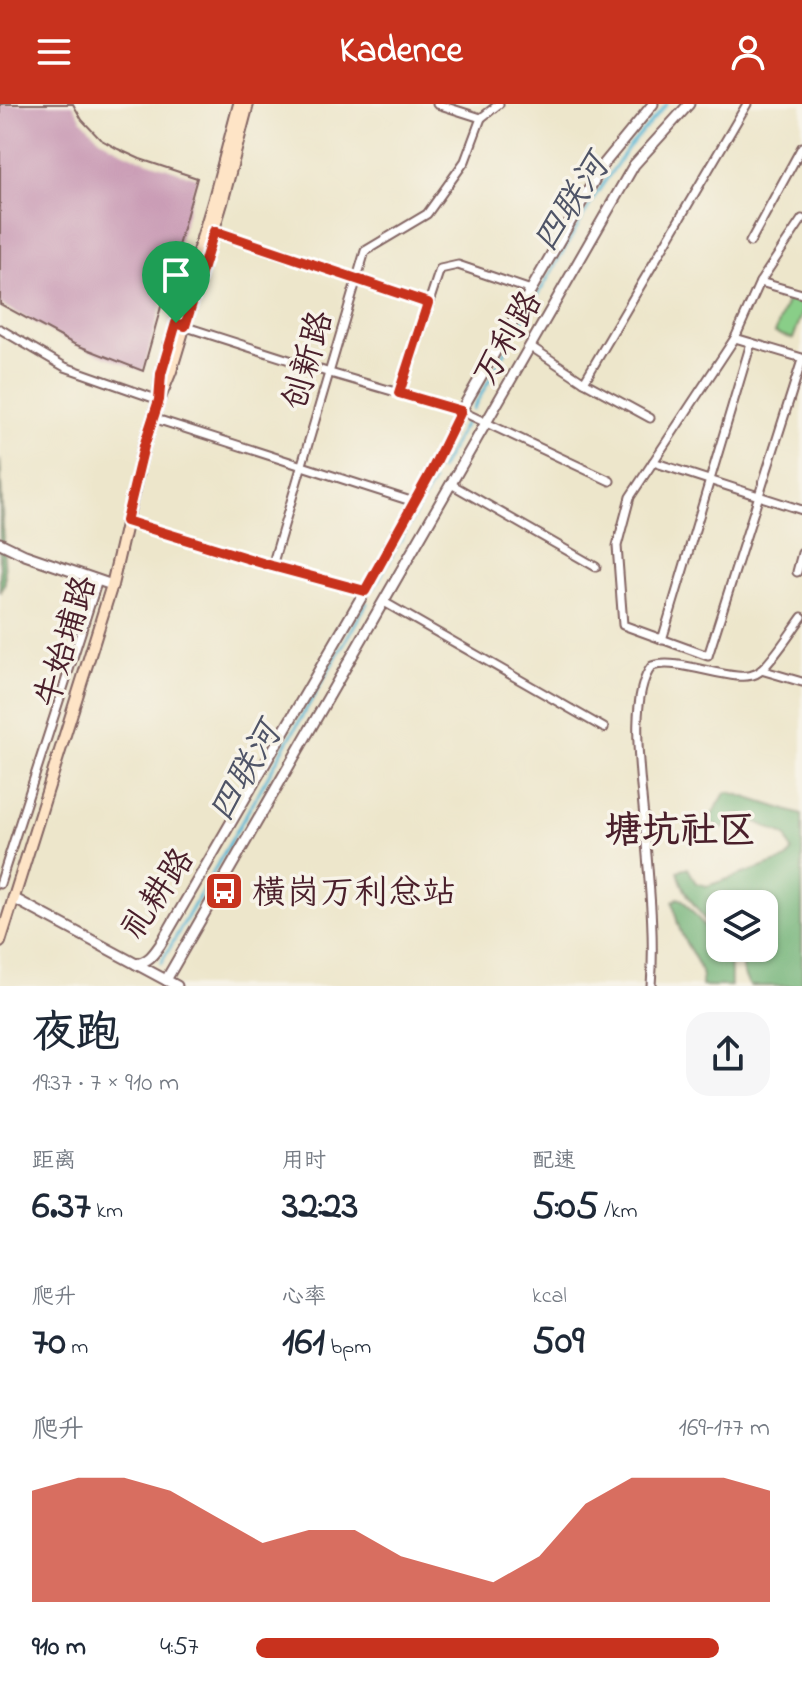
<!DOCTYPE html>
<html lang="zh">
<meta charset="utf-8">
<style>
body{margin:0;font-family:"Indie Flower","LXGW WenKai TC",sans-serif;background:#f6f6f7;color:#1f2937;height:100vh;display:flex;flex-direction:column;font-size:30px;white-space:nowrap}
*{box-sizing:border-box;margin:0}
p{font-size:26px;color:#747a83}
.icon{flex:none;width:44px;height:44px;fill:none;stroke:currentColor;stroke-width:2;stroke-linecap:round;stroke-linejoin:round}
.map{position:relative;height:882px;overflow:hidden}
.sheet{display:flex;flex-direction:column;background:#fff;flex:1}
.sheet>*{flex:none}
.fabs{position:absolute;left:706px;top:786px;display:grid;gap:16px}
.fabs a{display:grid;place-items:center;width:72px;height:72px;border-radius:16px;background:#fff;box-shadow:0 2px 6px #0004;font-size:40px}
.pin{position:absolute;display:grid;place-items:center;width:68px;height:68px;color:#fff;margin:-82px -34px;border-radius:50% 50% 50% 0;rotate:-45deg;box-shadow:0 0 8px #0007}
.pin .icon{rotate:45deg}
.round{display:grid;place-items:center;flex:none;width:84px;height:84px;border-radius:24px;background:#f6f6f7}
.headline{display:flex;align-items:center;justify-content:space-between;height:136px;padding:0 32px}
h1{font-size:44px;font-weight:800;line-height:60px}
.metrics{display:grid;grid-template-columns:repeat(3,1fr);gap:12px;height:136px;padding:8px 32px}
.metrics div{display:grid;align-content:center}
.metrics b{font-size:40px;font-weight:800}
.metrics small{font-size:22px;font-weight:400}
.metrics p{font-size:22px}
.chart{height:224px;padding:16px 32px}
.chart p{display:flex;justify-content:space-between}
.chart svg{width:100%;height:144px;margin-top:8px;fill:#c8321e;opacity:.7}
ul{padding:0 32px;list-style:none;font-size:26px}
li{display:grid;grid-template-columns:128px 96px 1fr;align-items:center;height:60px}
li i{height:20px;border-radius:10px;background:#c8321e}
header{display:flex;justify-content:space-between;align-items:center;height:104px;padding:0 32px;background:#c8321e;color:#fff;font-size:36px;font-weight:800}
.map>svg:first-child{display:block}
</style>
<header><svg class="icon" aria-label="menu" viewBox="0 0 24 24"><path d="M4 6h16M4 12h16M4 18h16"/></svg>Kadence<svg class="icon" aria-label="person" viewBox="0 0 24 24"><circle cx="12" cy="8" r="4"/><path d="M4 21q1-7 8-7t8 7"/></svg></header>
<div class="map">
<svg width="802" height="882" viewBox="0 0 802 882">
<rect width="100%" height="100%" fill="#f7f3e8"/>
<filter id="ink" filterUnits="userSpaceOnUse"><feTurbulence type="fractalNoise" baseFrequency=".0125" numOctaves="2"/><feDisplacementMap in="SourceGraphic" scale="16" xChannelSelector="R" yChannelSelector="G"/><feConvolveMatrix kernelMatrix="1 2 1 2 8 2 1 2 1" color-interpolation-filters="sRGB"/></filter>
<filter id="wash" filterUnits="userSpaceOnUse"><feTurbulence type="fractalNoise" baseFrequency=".006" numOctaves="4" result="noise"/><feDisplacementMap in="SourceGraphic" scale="32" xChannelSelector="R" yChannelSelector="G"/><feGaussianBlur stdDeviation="1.8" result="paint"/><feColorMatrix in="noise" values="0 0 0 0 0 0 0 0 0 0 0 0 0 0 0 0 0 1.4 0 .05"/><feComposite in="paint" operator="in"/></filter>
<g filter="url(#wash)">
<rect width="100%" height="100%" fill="#ede6cb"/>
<polygon fill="#89ce88" stroke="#6a765a" stroke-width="2" points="788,195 802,201 802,210 793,235 775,229"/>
<g fill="#6eb174" stroke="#5c6850" stroke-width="2">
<polygon points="0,354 5,478 0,489"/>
<path d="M 729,688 L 802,711 L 802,882 L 750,882 C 740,867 740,860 746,844 L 764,844 L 764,800 L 736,800 L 720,795 L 710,798 L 710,808 L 713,819 L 709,821 C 697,805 682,787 678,767 L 684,764 L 688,764 L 696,779 L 707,782 L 787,755 L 792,747 L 786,732 L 740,710 L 734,711 L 724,724 L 708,718 L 725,689 Z"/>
<path d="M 678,794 L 683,796 L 710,829 C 712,845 727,848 730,862 C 732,869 730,875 731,882 L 702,882 C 704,863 692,851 684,835 C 678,824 675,810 673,798 Z"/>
</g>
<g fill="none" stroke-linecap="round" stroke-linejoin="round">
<g stroke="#57b7d6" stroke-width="3">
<polyline points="518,226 595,92 628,44 667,0"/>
<polyline points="473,305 511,238"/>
<polyline points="440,366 466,317"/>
<polyline points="374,484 433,378"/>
<polyline points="161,859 367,499"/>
</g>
</g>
<g id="blocks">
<polygon fill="#ca9db6" points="0,0 73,0 82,16 100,35 118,45 140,55 197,74 143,267 74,240 0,200"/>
</g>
</g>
<g filter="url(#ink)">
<use href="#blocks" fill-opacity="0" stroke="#836563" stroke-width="2"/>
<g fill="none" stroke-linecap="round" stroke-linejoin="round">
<defs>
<g id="minor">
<polyline points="481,14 499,0"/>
<polyline points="802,115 760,178 735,234 630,393 617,442 623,521 708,552 802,256"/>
<polyline points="214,127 428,199"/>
<polyline points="750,138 802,43"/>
<polyline points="760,178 802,190"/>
<polyline points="180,221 330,269 461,307 610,377"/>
<polyline points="0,225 65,263 159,296"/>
<polyline points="735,234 802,254"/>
<polyline points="530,242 584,278 650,314"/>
<polyline points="584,278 747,0"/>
<polyline points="399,289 440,165 458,161 531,186"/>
<polyline points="153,314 414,398"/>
<polyline points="653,358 802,406"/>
<polyline points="451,380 596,463"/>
<polyline points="126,417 272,462 365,487"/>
<polyline points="272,462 365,147 427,110 465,57 481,14 437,0"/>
<polyline points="797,468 802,449"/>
<polyline points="384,498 604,624"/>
<polyline points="662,536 751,239"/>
<polyline points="761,566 802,578"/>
<polyline points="0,780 98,476"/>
<path d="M 651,882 C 655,831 649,778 645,727 C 643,687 626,594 652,562 C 681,552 739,583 759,568 C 773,557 791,528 802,513"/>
</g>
<g id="tertiary">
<polyline points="0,439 25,451 112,481"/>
<polyline points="13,794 177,882"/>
<path d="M 136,860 C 149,857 153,851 160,841 L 365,487 L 431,368 L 461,307 L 603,61 L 653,0"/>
<polyline points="166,876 634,61 689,0"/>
</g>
<g id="secondary">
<polyline points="159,291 161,270 213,98 239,0"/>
<polyline points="0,838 112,481 144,342 159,296 171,267 187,214 222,99 248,0"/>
</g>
</defs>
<use href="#minor" stroke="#836563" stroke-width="11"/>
<use href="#tertiary" stroke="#836563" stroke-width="13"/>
<use href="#secondary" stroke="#836563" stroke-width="14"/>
<use href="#minor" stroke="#fff" stroke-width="7"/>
<use href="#tertiary" stroke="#fff" stroke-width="9"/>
<use href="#secondary" stroke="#fee4c6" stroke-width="10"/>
</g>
</g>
<g fill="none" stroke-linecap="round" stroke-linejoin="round" filter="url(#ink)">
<defs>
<polygon id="route" points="214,127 428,199 399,289 461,307 431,368 365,487 272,462 126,417 144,342 159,296 161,270 176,219 185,222"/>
</defs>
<use href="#route" stroke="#fff" stroke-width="16"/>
<use href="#route" stroke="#c8321e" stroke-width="10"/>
</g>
<defs>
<symbol id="bus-square" viewBox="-11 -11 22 22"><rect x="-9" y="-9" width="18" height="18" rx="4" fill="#c8321e" stroke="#f7f3e8"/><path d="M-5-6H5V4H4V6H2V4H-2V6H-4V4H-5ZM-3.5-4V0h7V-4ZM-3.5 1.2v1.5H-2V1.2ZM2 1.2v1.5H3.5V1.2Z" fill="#fff"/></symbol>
</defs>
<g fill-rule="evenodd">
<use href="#bus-square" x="202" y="765" width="44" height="44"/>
</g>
<g text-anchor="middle" stroke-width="7" stroke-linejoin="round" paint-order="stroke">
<g font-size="34" fill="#4a1f2b" stroke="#f7f3e8">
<text transform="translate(506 233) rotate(-60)" y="12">万利路</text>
<text transform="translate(306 256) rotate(-74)" y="12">创新路</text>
<text transform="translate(64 537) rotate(-73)" y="12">牛始埔路</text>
<text transform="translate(156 789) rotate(-56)" y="12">礼耕路</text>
</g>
<g font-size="34" fill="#4a1f2b" stroke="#f7f3e8" text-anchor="start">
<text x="252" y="799">横岗万利总站</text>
</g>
<g font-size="36" font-style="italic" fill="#4f5467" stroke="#f7f3e8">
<text transform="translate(569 98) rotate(-57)" y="13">四联河</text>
<text transform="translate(243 667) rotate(-60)" y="13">四联河</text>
</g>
<g font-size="38" font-weight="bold" fill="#4a1f2b" stroke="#f7f3e8">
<text x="680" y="738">塘坑社区</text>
</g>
</g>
</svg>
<div class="fabs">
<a><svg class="icon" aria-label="layers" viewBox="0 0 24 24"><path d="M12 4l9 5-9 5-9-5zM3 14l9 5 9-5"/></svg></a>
</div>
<div class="pin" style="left:176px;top:219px;background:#1e9e55"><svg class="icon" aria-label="arrive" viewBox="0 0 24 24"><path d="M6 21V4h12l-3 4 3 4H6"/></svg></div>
</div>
<section class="sheet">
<div class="headline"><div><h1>夜跑</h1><p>19:37 · 7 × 910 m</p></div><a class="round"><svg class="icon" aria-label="share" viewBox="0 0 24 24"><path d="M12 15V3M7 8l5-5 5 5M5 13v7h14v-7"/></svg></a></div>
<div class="metrics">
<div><p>距离</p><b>6.37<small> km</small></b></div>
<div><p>用时</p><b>32:23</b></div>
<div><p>配速</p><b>5:05<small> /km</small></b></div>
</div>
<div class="metrics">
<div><p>爬升</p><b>70<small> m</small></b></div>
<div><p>心率</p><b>161<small> bpm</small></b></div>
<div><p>kcal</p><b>509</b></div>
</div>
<div class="chart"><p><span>爬升</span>169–177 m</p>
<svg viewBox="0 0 160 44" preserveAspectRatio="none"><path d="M0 44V10L10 6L20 6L30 10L40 18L50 26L60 22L70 22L80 30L90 34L100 38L110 30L120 14L130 6L140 6L150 6L160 10V44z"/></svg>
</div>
<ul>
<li><b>910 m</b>4:57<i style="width:90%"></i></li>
</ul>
</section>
